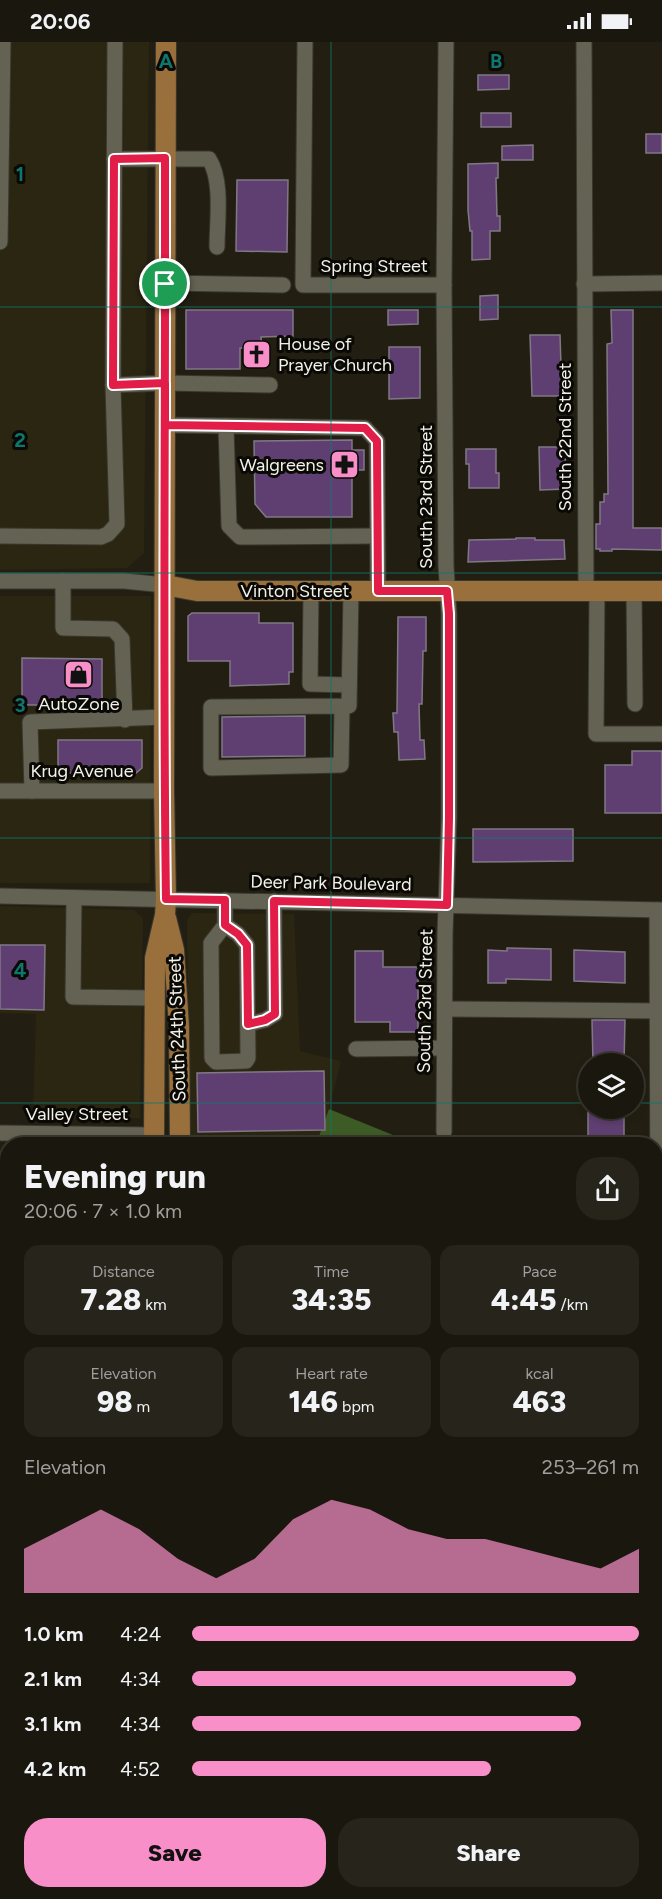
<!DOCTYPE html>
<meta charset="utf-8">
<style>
body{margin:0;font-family:Figtree,sans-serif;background:#27241c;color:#f1f3f6;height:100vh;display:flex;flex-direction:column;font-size:22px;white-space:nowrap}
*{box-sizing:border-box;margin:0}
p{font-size:20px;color:#9f9f9e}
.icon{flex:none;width:33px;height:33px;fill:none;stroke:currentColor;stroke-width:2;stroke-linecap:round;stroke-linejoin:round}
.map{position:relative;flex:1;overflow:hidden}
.side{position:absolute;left:0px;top:1095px;width:663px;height:762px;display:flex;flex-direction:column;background:#1a170e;border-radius:24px 24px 0 0;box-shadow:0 3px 9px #0003,0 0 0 2px #38362e}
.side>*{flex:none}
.controls{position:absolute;left:578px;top:1011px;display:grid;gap:12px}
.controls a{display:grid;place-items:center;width:66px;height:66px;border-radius:50%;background:#1a170e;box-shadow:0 3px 9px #0003,0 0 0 2px #38362e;font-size:30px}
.pin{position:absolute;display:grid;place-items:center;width:51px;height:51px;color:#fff;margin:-26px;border:3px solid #fff;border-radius:50%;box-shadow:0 2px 6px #0007}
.round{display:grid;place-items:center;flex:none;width:63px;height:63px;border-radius:24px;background:#27241c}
.headline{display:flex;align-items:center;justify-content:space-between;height:102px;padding:0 24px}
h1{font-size:33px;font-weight:800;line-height:45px}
.stats{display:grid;grid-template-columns:repeat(3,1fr);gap:9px;height:102px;padding:6px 24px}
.stats div{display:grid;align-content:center;border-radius:15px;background:#27241c;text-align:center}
.stats b{font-size:30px;font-weight:800}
.stats small{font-size:16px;font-weight:400}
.stats p{font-size:16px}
.chart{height:168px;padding:12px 24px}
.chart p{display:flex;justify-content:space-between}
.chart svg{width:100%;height:108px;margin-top:6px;fill:#f98fc8;opacity:.7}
.button{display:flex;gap:12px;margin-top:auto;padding:12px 24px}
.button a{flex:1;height:69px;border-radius:24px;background:#f98fc8;color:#111;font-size:24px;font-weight:800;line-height:69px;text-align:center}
.button a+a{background:#27241c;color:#f1f3f6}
ul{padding:0 24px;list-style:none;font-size:20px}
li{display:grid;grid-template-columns:96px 72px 1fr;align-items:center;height:45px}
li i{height:15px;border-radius:8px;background:#f98fc8}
.status{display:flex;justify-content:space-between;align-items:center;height:42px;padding:0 30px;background:#1a170e;direction:ltr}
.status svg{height:16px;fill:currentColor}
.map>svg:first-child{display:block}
</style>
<div class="status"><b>20:06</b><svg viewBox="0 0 49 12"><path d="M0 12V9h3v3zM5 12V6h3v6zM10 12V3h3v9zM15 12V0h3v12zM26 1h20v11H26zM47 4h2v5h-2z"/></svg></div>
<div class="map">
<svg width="662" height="1857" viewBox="0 0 662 1857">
<rect width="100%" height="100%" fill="#221f12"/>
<g fill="#2a2612">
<polygon points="0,0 149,0 144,511 127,526 0,528"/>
<polygon points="0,554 151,554 150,841 0,841"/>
<polygon points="0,864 134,868 143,876 140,1076 33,1076 36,972 0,971"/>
<polygon points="192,871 294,872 300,1009 341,1019 329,1067 319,1094 190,1097 187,878"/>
</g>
<polygon fill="#193101" points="662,1445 662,1857 656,1850 656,1446"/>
<g fill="#3d5b24">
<polygon points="329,1067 415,1102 327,1102 319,1094"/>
<polygon points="0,1212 7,1213 7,1261 0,1261"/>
<polygon points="656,1218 662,1222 662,1241 656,1240"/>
<polygon points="662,1560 662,1857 576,1857 571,1850 656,1850 656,1568"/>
</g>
<g fill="#5f3f71" stroke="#817886" stroke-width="1.5">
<polygon points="478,33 509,33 509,47 478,48"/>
<rect x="481" y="71" width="30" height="14"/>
<rect x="646" y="92" width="16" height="19"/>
<polygon points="533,103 533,118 502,118 502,104"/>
<polygon points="498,121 498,136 496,136 497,174 500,174 500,189 490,189 490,217 472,218 472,189 470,189 468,168 468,122"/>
<polygon points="237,138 288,138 287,210 236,209"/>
<polygon points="498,253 498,277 480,278 480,254"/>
<polygon points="186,268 293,268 293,294 261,295 262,306 240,306 240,327 186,327"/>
<polygon points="388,268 418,268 418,282 388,283"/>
<polygon points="611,268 633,268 633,486 662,486 662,508 612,507 612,509 600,509 600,507 596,507 596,482 600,482 600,460 604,460 604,452 608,452 607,302 612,301"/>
<polygon points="530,293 560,293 562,354 532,354"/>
<polygon points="389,305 420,305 420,356 389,357"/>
<polygon points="352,398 352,408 364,408 364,428 352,428 352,475 266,475 255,462 254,399"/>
<polygon points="539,405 565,405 566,447 540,448"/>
<polygon points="466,407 496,407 496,431 499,431 499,446 469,446 469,422 466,422"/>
<polygon points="516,496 535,496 535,498 564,498 565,517 468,520 469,498 516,497"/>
<polygon points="192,571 259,571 259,581 293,581 293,630 289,630 289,642 230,644 230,619 188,619 188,574"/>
<polygon points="398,575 426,575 426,609 423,609 422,662 419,662 420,698 424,698 425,717 399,718 398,690 394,690 393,671 397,671"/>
<polygon points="22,616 102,617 102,663 22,663"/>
<polygon points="305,674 305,714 222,715 222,675"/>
<polygon points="58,698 142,698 142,726 136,731 58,731"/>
<polygon points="632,709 662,709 662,771 605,771 605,723 632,723"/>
<polygon points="473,787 573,787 573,819 473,820"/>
<polygon points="0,903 45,903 44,968 0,967"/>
<polygon points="507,906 551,907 551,938 506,937 506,941 488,941 488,908 507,909"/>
<polygon points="574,908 625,910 625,941 574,939"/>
<polygon points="355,909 383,909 383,925 418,925 418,990 390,990 390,980 355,980"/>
<polygon points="592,978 625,978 624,1022 593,1022"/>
<polygon points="324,1029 325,1088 198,1090 197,1031"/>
<rect x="588" y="1070" width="36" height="32"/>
</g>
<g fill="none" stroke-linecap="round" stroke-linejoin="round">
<defs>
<g id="minor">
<polyline points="305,0 303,243 444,243"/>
<polyline points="584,0 586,548"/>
<path d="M 114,117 L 209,117 C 223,139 217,179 217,205"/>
<polyline points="0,200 3,0"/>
<polyline points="165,241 283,243"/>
<polyline points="584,242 662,241"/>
<polyline points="113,343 165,341 270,343"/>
<polyline points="165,383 365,386 377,399 378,549"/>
<polyline points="226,384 229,484 240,495 377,494"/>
<polyline points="0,494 101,495 108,492 117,482 113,343 115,0"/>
<polyline points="0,539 124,539 165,543"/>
<polyline points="63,539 63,586 113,587 122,597 125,678"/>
<polyline points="597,548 596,692 662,692"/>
<polyline points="311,549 310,642 349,643"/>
<polyline points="634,549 635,662"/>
<polyline points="342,664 341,723 211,726 211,665 342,664 349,664 351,549"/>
<polyline points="0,749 164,749"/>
<polyline points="32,749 30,680 164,675"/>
<polyline points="0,854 662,868"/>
<polyline points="74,856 73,955 154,956"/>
<polyline points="225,858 225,883 211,901 212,1016 216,1020 246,1019 248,1016 247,903 238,892 225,883"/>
<polyline points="657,868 658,1191 662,1205"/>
<polyline points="445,967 662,969"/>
<polyline points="248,982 265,978 275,972 274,859"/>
<polyline points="356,1007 444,1006"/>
<polyline points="444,1090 445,892 449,776 449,572 446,524 444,243 446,0"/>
<polyline points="0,1091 154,1093"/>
<polyline points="0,1206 8,1206"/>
<polyline points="0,1774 8,1774"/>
<polyline points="21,1850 21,1857"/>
<polyline points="454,1850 454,1857"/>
<polyline points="581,1850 581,1857"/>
<polyline points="314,1857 314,1850"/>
</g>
<g id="major">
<polyline points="165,543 197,549 662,549"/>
<polyline points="166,876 174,908 179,985 180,1102"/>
<polyline points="154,1102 155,916 165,873 166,857 164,749 166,0"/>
<polyline points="169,1850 169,1857"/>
</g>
<g id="highway">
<polyline points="0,1301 8,1301"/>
<polyline points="656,1308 662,1308"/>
<polyline points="0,1338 8,1338"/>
<polyline points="656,1341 662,1340"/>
<polyline points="0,1369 8,1369"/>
<polyline points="656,1388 662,1387"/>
<polyline points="0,1406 8,1405"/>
<polyline points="0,1439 8,1438"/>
<polyline points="0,1487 8,1486"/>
</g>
</defs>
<use href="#minor" stroke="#39382f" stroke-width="17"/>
<use href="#major" stroke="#39382f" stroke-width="22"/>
<use href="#highway" stroke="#39382f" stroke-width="25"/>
<polyline stroke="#8d8c81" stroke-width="3" stroke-dasharray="4.5 3" stroke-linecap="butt" points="656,1486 662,1480"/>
<use href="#minor" stroke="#646253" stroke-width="15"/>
<use href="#major" stroke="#996f3c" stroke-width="20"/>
<use href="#highway" stroke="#bd782c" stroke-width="22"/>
</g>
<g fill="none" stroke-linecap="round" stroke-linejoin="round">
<defs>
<path id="route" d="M 165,242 C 165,447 163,652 166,857 L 225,858 L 225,883 L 238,892 L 247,903 L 248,982 L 265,978 L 275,972 L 274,859 L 447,863 L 449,776 L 449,572 L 447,549 L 378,549 L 377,399 L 365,386 L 165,383 L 165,341 L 113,343 L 114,117 L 165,116 L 165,242"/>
</defs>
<use href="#route" stroke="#fff" stroke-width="12"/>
<use href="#route" stroke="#e11d48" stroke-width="8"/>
</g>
<path fill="none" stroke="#0f766e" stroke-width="1.5" stroke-opacity="0.55" d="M 331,0 L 331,1102M 0,265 L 662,265M 0,531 L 662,531M 0,796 L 662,796M 0,1061 L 588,1061M 633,1061 L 662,1061M 0,1326 L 8,1326M 656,1326 L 662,1326M 0,1592 L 8,1592M 656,1592 L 662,1592M 331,1850 L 331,1857"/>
<defs>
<symbol id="church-square" viewBox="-11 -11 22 22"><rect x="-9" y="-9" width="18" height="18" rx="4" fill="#f98fc8" stroke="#0a0905"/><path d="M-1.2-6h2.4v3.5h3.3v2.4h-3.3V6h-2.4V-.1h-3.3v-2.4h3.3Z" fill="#111"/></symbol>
<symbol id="pharmacy-square" viewBox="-11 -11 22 22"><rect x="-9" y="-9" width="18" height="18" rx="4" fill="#f98fc8" stroke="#0a0905"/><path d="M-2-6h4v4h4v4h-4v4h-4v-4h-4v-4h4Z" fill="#111"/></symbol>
<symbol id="shop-square" viewBox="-11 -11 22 22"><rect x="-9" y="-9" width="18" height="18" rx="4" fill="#f98fc8" stroke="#0a0905"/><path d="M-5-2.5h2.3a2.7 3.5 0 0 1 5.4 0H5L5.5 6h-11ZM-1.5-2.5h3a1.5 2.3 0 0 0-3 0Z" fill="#111"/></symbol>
</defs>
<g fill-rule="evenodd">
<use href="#church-square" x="240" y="296" width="33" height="33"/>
<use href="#pharmacy-square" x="328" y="406" width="33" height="33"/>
<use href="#shop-square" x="62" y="616" width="33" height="33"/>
</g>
<g text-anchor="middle" stroke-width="6" stroke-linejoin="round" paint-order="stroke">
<g font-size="18" fill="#f3f2e9" stroke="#0a0905">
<text x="374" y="230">Spring Street</text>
<text transform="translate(565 395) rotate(-90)" y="6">South 22nd Street</text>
<text transform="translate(426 455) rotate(-90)" y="6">South 23rd Street</text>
<text x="295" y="555">Vinton Street</text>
<text x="82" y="735">Krug Avenue</text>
<text transform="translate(331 841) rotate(1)" y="6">Deer Park Boulevard</text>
<text transform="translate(425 959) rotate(-89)" y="6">South 23rd Street</text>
<text transform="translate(177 987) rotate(-92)" y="6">South 24th Street</text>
<text x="77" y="1078">Valley Street</text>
</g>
<g font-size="18" fill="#f3f2e9" stroke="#0a0905" text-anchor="start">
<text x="278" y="308">House of<tspan x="278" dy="21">Prayer Church</tspan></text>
<text x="324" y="429" text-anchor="end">Walgreens</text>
<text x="79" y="668" text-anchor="middle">AutoZone</text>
</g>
</g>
<g font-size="20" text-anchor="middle" font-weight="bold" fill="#0f766e" stroke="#0a0905" stroke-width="6" stroke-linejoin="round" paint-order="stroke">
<text x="166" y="26">A</text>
<text x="496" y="26">B</text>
<text x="20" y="139">1</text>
<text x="20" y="405">2</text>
<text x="20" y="670">3</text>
<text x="20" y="935">4</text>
</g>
</svg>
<div class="controls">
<a><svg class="icon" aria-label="layers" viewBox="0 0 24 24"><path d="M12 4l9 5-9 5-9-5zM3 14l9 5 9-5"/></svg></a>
</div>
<div class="pin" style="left:165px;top:242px;background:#1e9e55"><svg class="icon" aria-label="arrive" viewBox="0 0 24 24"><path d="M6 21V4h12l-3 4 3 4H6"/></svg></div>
<section class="side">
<div class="headline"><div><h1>Evening run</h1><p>20:06 · 7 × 1.0 km</p></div><a class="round"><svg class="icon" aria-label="share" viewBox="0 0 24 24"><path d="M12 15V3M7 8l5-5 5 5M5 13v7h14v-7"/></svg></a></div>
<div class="stats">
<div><p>Distance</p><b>7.28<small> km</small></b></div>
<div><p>Time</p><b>34:35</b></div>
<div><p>Pace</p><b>4:45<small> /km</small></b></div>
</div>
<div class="stats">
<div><p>Elevation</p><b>98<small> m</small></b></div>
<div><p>Heart rate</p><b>146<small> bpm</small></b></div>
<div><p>kcal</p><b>463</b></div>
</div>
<div class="chart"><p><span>Elevation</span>253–261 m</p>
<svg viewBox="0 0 160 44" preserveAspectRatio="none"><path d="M0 44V26L10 18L20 10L30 18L40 30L50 38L60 30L70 14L80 6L90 10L100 18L110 22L120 22L130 26L140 30L150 34L160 26V44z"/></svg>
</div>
<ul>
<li><b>1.0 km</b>4:24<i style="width:100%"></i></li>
<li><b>2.1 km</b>4:34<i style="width:86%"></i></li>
<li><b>3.1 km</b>4:34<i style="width:87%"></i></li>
<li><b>4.2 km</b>4:52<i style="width:67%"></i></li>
</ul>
<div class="button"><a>Save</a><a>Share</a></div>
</section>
</div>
